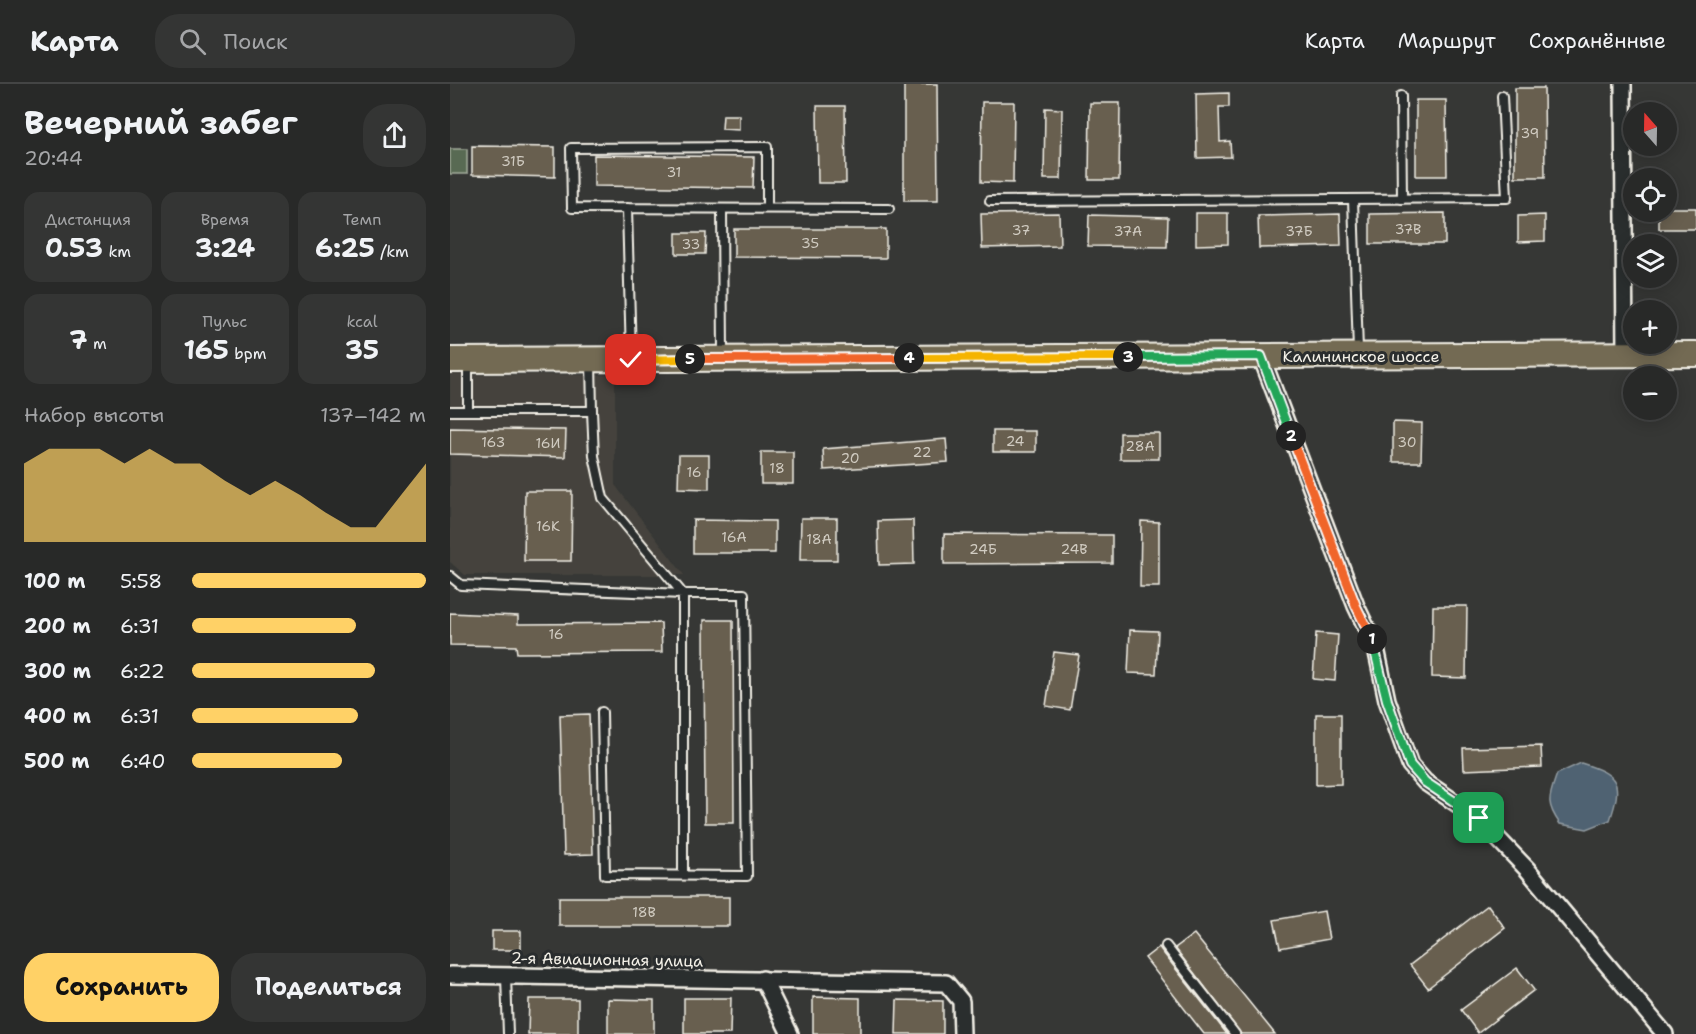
<!DOCTYPE html>
<html lang="ru">
<meta charset="utf-8">
<style>
body{margin:0;font-family:"Shantell Sans",sans-serif;background:#343534;color:#f1f3f6;height:100vh;display:flex;flex-direction:column;font-size:22px;white-space:nowrap}
*{box-sizing:border-box;margin:0}
p{font-size:20px;color:#a5a6a8}
.icon{flex:none;width:33px;height:33px;fill:none;stroke:currentColor;stroke-width:2;stroke-linecap:round;stroke-linejoin:round}
.map{position:relative;flex:1;overflow:hidden}
.drawer{display:flex;flex-direction:column;background:#282928;width:450px}
.drawer>*{flex:none}
.needle{width:39px;rotate:340deg}
.controls{position:absolute;left:1173px;top:18px;display:grid;gap:12px}
.controls a{display:grid;place-items:center;width:54px;height:54px;border-radius:50%;background:#282928;box-shadow:0 3px 15px #0003,0 0 0 2px #444545;font-size:30px}
.pin{position:absolute;display:grid;place-items:center;width:51px;height:51px;color:#fff;margin:-26px;border-radius:12px;box-shadow:0 3px 9px #0006}
.km{position:absolute;width:30px;height:30px;margin:-15px;border-radius:50%;background:#222;color:#fff;font-size:16px;line-height:30px;text-align:center}
.round{display:grid;place-items:center;flex:none;width:63px;height:63px;border-radius:24px;background:#343534}
.head{display:flex;align-items:center;justify-content:space-between;height:102px;padding:0 24px}
h1{font-size:33px;font-weight:700;line-height:45px}
.metrics{display:grid;grid-template-columns:repeat(3,1fr);gap:9px;height:102px;padding:6px 24px}
.metrics div{display:grid;align-content:center;border-radius:15px;background:#343534;text-align:center}
.metrics b{font-size:26px;font-weight:700}
.metrics small{font-size:16px;font-weight:400}
.metrics p{font-size:16px}
.chart{height:168px;padding:12px 24px}
.chart p{display:flex;justify-content:space-between}
.chart svg{width:100%;height:108px;margin-top:6px;fill:#ffd166;opacity:.7}
.button{display:flex;gap:12px;margin-top:auto;padding:12px 24px}
.button a{flex:1;height:69px;border-radius:24px;background:#ffd166;color:#111;font-size:24px;font-weight:700;line-height:69px;text-align:center}
.button a+a{background:#343534;color:#f1f3f6}
ul{padding:0 24px;list-style:none;font-size:20px}
li{display:grid;grid-template-columns:96px 72px 1fr;align-items:center;height:45px}
li i{height:15px;border-radius:8px;background:#ffd166}
header{display:flex;align-items:center;gap:36px;box-sizing:border-box;height:84px;padding:0 30px;background:#282928;border-bottom:2px solid #444545}
header strong{font-size:28px}
nav{display:flex;gap:33px;margin-inline-start:auto;font-size:21px}
.search{width:420px;height:54px;background:#343534;display:flex;align-items:center;gap:15px;box-sizing:border-box;padding:0 21px;border-radius:24px;color:#a5a6a8;font-size:22px}
main{display:flex;flex:1;min-height:0}
.map>svg:first-child{display:block}
</style>
<header>
<strong>Карта</strong>
<div class="search"><svg class="icon" aria-label="search" viewBox="0 0 24 24"><circle cx="10" cy="10" r="6"/><path d="M15 15l6 6"/></svg>Поиск</div>
<nav><a>Карта</a><a>Маршрут</a><a>Сохранённые</a></nav>
</header>
<main>
<section class="drawer">
<div class="head"><div><h1>Вечерний забег</h1><p>20:44</p></div><a class="round"><svg class="icon" aria-label="share" viewBox="0 0 24 24"><path d="M12 15V3M7 8l5-5 5 5M5 13v7h14v-7"/></svg></a></div>
<div class="metrics">
<div><p>Дистанция</p><b>0.53<small> km</small></b></div>
<div><p>Время</p><b>3:24</b></div>
<div><p>Темп</p><b>6:25<small> /km</small></b></div>
</div>
<div class="metrics">
<div><b>7<small> m</small></b></div>
<div><p>Пульс</p><b>165<small> bpm</small></b></div>
<div><p>kcal</p><b>35</b></div>
</div>
<div class="chart"><p><span>Набор высоты</span>137–142 m</p>
<svg viewBox="0 0 160 44" preserveAspectRatio="none"><path d="M0 44V12L10 6L20 6L30 6L40 12L50 6L60 12L70 12L80 19L90 25L100 19L110 25L120 32L130 38L140 38L150 25L160 12V44z"/></svg>
</div>
<ul>
<li><b>100 m</b>5:58<i style="width:100%"></i></li>
<li><b>200 m</b>6:31<i style="width:70%"></i></li>
<li><b>300 m</b>6:22<i style="width:78%"></i></li>
<li><b>400 m</b>6:31<i style="width:71%"></i></li>
<li><b>500 m</b>6:40<i style="width:64%"></i></li>
</ul>
<div class="button"><a>Сохранить</a><a>Поделиться</a></div>
</section>
<div class="map">
<svg width="1246" height="950" viewBox="0 0 1246 950">
<rect width="100%" height="100%" fill="#363735"/>
<filter id="ink" filterUnits="userSpaceOnUse"><feTurbulence type="fractalNoise" baseFrequency=".0167" numOctaves="2"/><feDisplacementMap in="SourceGraphic" scale="12" xChannelSelector="R" yChannelSelector="G"/><feConvolveMatrix kernelMatrix="1 2 1 2 8 2 1 2 1" color-interpolation-filters="sRGB"/></filter>
<g filter="url(#ink)">
<polygon fill="#45433d" points="0,290 165,291 165,401 234,491 15,491 0,478"/>
<rect fill="#586a53" stroke="#a6ae9e" stroke-width="1.5" x="0" y="65" width="17" height="25"/>
<path fill="#4f6272" stroke="#919ba1" stroke-width="1.5" d="M 1131,679 C 1169,691 1173,698 1160,736 L 1137,745 L 1110,740 C 1095,719 1099,713 1107,690 Z"/>
<g fill="#675f50" stroke="#f4f1e8" stroke-width="1.5">
<polygon points="454,0 487,0 488,117 454,117"/>
<polygon points="1065,4 1094,4 1095,93 1065,93"/>
<polygon points="779,9 779,23 769,23 770,58 780,57 781,73 747,74 746,10"/>
<polygon points="966,16 996,16 997,92 966,92"/>
<polygon points="532,18 564,18 563,99 531,98"/>
<polygon points="640,19 670,19 669,96 639,96"/>
<polygon points="367,22 395,22 396,99 368,99"/>
<polygon points="595,24 612,25 611,95 594,95"/>
<polygon points="273,31 289,31 289,46 272,45"/>
<polygon points="22,62 105,63 105,93 22,91"/>
<polygon points="144,71 304,73 303,104 144,102"/>
<polygon points="1216,124 1246,124 1246,145 1209,145 1209,128 1216,128"/>
<polygon points="609,129 610,162 532,164 531,130"/>
<polygon points="746,129 778,129 778,160 746,161"/>
<polygon points="995,129 995,160 920,160 920,130"/>
<polygon points="890,130 891,162 809,164 808,132"/>
<polygon points="639,131 718,133 717,163 638,162"/>
<polygon points="1095,131 1095,157 1068,158 1068,132"/>
<polygon points="284,145 436,145 436,174 284,173"/>
<polygon points="226,149 256,149 255,170 226,170"/>
<polygon points="943,338 972,339 971,378 943,378"/>
<polygon points="0,344 116,346 115,373 0,370"/>
<rect x="543" y="347" width="43" height="21"/>
<rect x="670" y="349" width="39" height="26"/>
<polygon points="496,355 498,378 374,386 373,365"/>
<rect x="311" y="368" width="32" height="32"/>
<polygon points="229,371 259,371 259,405 228,404"/>
<polygon points="75,407 122,407 121,477 74,477"/>
<polygon points="351,434 387,434 387,476 350,476"/>
<polygon points="243,436 325,437 325,469 243,469"/>
<polygon points="463,436 464,480 429,481 428,437"/>
<polygon points="691,437 709,438 709,503 690,503"/>
<polygon points="494,450 662,451 662,479 494,480"/>
<polygon points="983,522 1017,522 1016,594 982,593"/>
<polygon points="0,529 68,532 68,540 211,539 212,568 67,569 66,562 0,561"/>
<polygon points="254,536 283,536 284,739 255,739"/>
<polygon points="680,546 708,547 706,590 678,589"/>
<polygon points="866,549 888,551 885,597 863,595"/>
<polygon points="604,568 629,571 620,626 596,622"/>
<polygon points="139,630 143,770 114,771 110,631"/>
<polygon points="866,630 891,630 891,700 866,701"/>
<polygon points="1091,662 1092,683 1014,686 1013,664"/>
<rect x="109" y="813" width="170" height="29"/>
<polygon points="1038,821 1055,844 978,904 960,881"/>
<polygon points="874,827 879,855 830,864 824,836"/>
<rect x="42" y="847" width="29" height="19"/>
<polygon points="744,850 825,950 791,950 725,864"/>
<polygon points="709,863 711,866 777,950 754,950 695,874"/>
<polygon points="1067,884 1084,906 1028,949 1011,926"/>
<polygon points="363,913 410,914 410,950 363,950"/>
<polygon points="234,914 281,914 280,950 234,950"/>
<polygon points="79,915 128,915 128,950 78,950"/>
<polygon points="158,915 204,916 204,950 158,950"/>
<polygon points="447,916 493,917 493,950 446,950"/>
</g>
<g fill="none" stroke-linecap="round" stroke-linejoin="round">
<defs>
<g id="lane">
<polyline points="951,12 952,115"/>
<polyline points="903,115 908,267"/>
<polyline points="540,117 1057,114 1052,12"/>
<polyline points="177,124 181,273"/>
<polyline points="317,124 317,63 121,64 122,124 439,125"/>
<polyline points="272,125 273,271"/>
<polyline points="18,280 18,327"/>
<polyline points="0,327 142,327 141,277"/>
<polyline points="142,327 144,372 153,414 233,510 294,510 297,792 155,791 152,628"/>
<polyline points="0,492 11,501 233,510 233,791"/>
<polyline points="716,862 785,950"/>
<polyline points="56,892 58,950"/>
</g>
<g id="street">
<polyline points="1173,0 1175,271"/>
<polyline points="811,272 906,522 926,564 937,616 960,681 975,698 1028,734 1077,785 1215,950"/>
<polyline points="0,891 496,899 511,917 512,950"/>
<polyline points="313,895 340,950"/>
</g>
<polyline id="primary" points="0,276 1246,270"/>
</defs>
<use href="#lane" stroke="#f4f1e8" stroke-width="12"/>
<use href="#street" stroke="#f4f1e8" stroke-width="20"/>
<use href="#primary" stroke="#f4f1e8" stroke-width="28"/>
<use href="#lane" stroke="#2a2d2e" stroke-width="8"/>
<use href="#street" stroke="#2a2d2e" stroke-width="15"/>
<use href="#primary" stroke="#736b52" stroke-width="24"/>
</g>
</g>
<g fill="none" stroke-linecap="round" stroke-linejoin="round" filter="url(#ink)">
<defs>
<polyline id="split-1" points="922,555 937,616 960,681 975,698 1029,734"/>
<polyline id="split-2" points="841,352 906,522 922,555"/>
<polyline id="split-3" points="678,273 811,272 841,352"/>
<polyline id="split-4" points="459,274 678,273"/>
<polyline id="split-5" points="240,275 459,274"/>
<polyline id="split-6" points="181,276 240,275"/>
</defs>
<use href="#split-1" stroke="#fff" stroke-width="12"/>
<use href="#split-2" stroke="#fff" stroke-width="12"/>
<use href="#split-3" stroke="#fff" stroke-width="12"/>
<use href="#split-4" stroke="#fff" stroke-width="12"/>
<use href="#split-5" stroke="#fff" stroke-width="12"/>
<use href="#split-6" stroke="#fff" stroke-width="12"/>
<use href="#split-1" stroke="#22a559" stroke-width="8"/>
<use href="#split-2" stroke="#f0652b" stroke-width="8"/>
<use href="#split-3" stroke="#22a559" stroke-width="8"/>
<use href="#split-4" stroke="#f5b400" stroke-width="8"/>
<use href="#split-5" stroke="#f0652b" stroke-width="8"/>
<use href="#split-6" stroke="#f5b400" stroke-width="8"/>
</g>
<g text-anchor="middle" stroke-width="6" stroke-linejoin="round" paint-order="stroke">
<g font-size="14" fill="#d1ccc2">
<text x="1080" y="54">39</text>
<text x="63" y="82">31Б</text>
<text x="224" y="93">31</text>
<text x="958" y="150">37В</text>
<text x="571" y="151">37</text>
<text x="678" y="152">37А</text>
<text x="849" y="152">37Б</text>
<text x="360" y="164">35</text>
<text x="241" y="165">33</text>
<text x="565" y="362">24</text>
<text x="43" y="363">16З</text>
<text x="957" y="363">30</text>
<text x="98" y="364">16И</text>
<text x="690" y="367">28А</text>
<text x="472" y="373">22</text>
<text x="400" y="379">20</text>
<text x="327" y="389">18</text>
<text x="244" y="393">16</text>
<text x="98" y="447">16К</text>
<text x="284" y="458">16А</text>
<text x="369" y="460">18А</text>
<text x="533" y="470">24Б</text>
<text x="624" y="470">24В</text>
<text x="106" y="555">16</text>
<text x="194" y="833">18В</text>
</g>
<g font-size="16" fill="#f4f1e8" stroke="#2a2d2e">
<text x="911" y="278">Калининское шоссе</text>
<text transform="translate(157 875) rotate(1)" y="6">2-я Авиационная улица</text>
</g>
</g>
</svg>
<div class="controls">
<a><svg class="needle" viewBox="-14 -14 28 28"><path d="M0-13l5 13h-10z" fill="#e53935"/><path d="M0 13l5-13h-10z" fill="#a5a6a8"/></svg></a>
<a><svg class="icon" aria-label="locate" viewBox="0 0 24 24"><circle cx="12" cy="12" r="6"/><path d="M12 2v4M12 18v4M2 12h4M18 12h4"/></svg></a>
<a><svg class="icon" aria-label="layers" viewBox="0 0 24 24"><path d="M12 4l9 5-9 5-9-5zM3 14l9 5 9-5"/></svg></a>
<a>+</a>
<a>−</a>
</div>
<div class="pin" style="left:1029px;top:734px;background:#1e9e55"><svg class="icon" aria-label="arrive" viewBox="0 0 24 24"><path d="M6 21V4h12l-3 4 3 4H6"/></svg></div>
<div class="pin" style="left:181px;top:276px;background:#d93025"><svg class="icon" aria-label="check" viewBox="0 0 24 24"><path d="M5 12l5 5 9-10"/></svg></div>
<b class="km" style="left:922px;top:555px">1</b>
<b class="km" style="left:841px;top:352px">2</b>
<b class="km" style="left:678px;top:273px">3</b>
<b class="km" style="left:459px;top:274px">4</b>
<b class="km" style="left:240px;top:275px">5</b>
</div>
</main>
